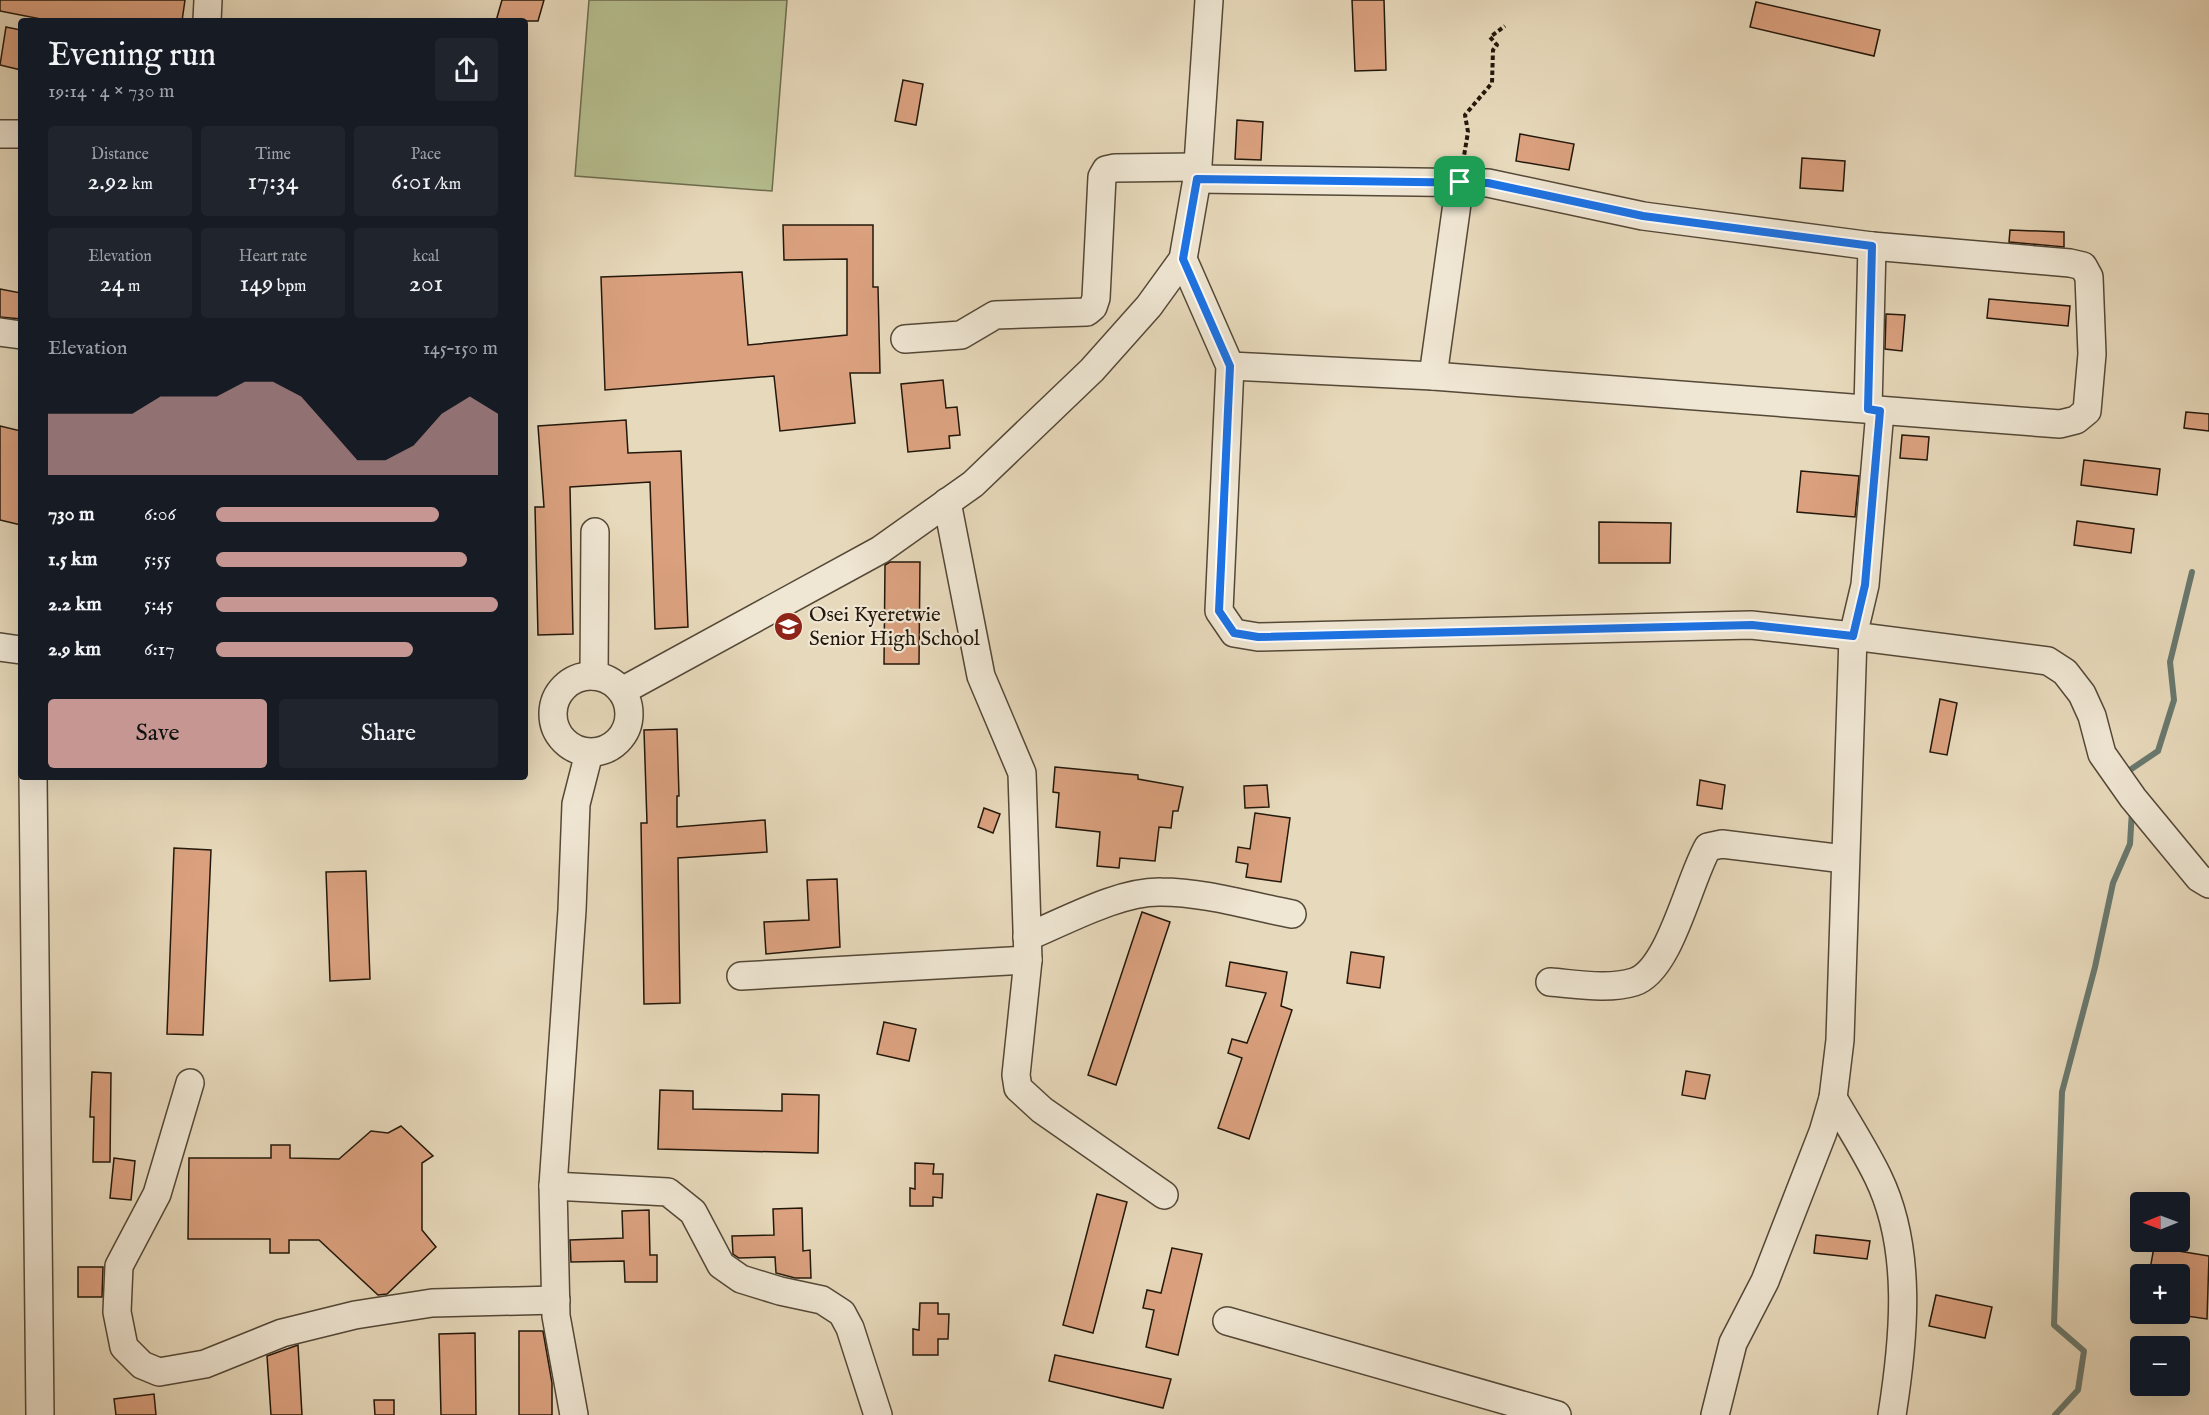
<!DOCTYPE html>
<meta charset="utf-8">
<style>
body{margin:0;font-family:"IM FELL English",serif;background:#20242c;color:#f1f3f6;height:100vh;display:flex;flex-direction:column;font-size:22px;white-space:nowrap}
*{box-sizing:border-box;margin:0}
p{font-size:20px;color:#9ea1a6}
.icon{flex:none;width:33px;height:33px;fill:none;stroke:currentColor;stroke-width:2;stroke-linecap:round;stroke-linejoin:round}
.map{position:relative;flex:1;overflow:hidden}
.drawer{position:absolute;left:18px;top:18px;width:510px;height:762px;display:flex;flex-direction:column;background:#171b24;border-radius:6px;box-shadow:0 6px 24px #0002}
.drawer>*{flex:none}
.needle{width:39px;rotate:269deg}
.buttons{position:absolute;left:2130px;top:1192px;display:grid;gap:12px}
.buttons a{display:grid;place-items:center;width:60px;height:60px;border-radius:6px;background:#171b24;box-shadow:0 6px 24px #0002;font-size:30px}
.pin{position:absolute;display:grid;place-items:center;width:51px;height:51px;color:#fff;margin:-26px;border-radius:12px;box-shadow:0 3px 9px #0006}
.round{display:grid;place-items:center;flex:none;width:63px;height:63px;border-radius:6px;background:#20242c}
.headline{display:flex;align-items:center;justify-content:space-between;height:102px;padding:0 30px}
h1{font-size:33px;font-weight:600;line-height:45px}
.figures{display:grid;grid-template-columns:repeat(3,1fr);gap:9px;height:102px;padding:6px 30px}
.figures div{display:grid;align-content:center;border-radius:6px;background:#20242c;text-align:center}
.figures b{font-size:26px;font-weight:600}
.figures small{font-size:16px;font-weight:400}
.figures p{font-size:16px}
.chart{height:168px;padding:12px 30px}
.chart p{display:flex;justify-content:space-between}
.chart svg{width:100%;height:108px;margin-top:6px;fill:#c59692;opacity:.7}
.button{display:flex;gap:12px;margin-top:auto;padding:12px 30px}
.button a{flex:1;height:69px;border-radius:6px;background:#c59692;color:#111;font-size:24px;font-weight:600;line-height:69px;text-align:center}
.button a+a{background:#20242c;color:#f1f3f6}
ul{padding:0 30px;list-style:none;font-size:20px}
li{display:grid;grid-template-columns:96px 72px 1fr;align-items:center;height:45px}
li i{height:15px;border-radius:8px;background:#c59692}
.map>svg:first-child{display:block}
</style>
<div class="map">
<svg width="2209" height="1415" viewBox="0 0 2209 1415">
<rect width="100%" height="100%" fill="#e7d9bb"/>
<filter id="stains"><feTurbulence type="fractalNoise" baseFrequency=".00333" numOctaves="4"/><feColorMatrix values="0 0 0 0 .2 0 0 0 0 .09 0 0 0 0 .02 0 0 0 .5 -.17"/></filter>
<radialGradient id="worn" r=".72"><stop offset=".6" stop-color="#630" stop-opacity="0"/><stop offset="1" stop-color="#630" stop-opacity=".3"/></radialGradient>
<polygon fill="#b6bf90" stroke="#6c6c4e" stroke-width="1.5" points="589,0 787,0 772,191 575,176"/>
<g fill="none" stroke-linecap="round" stroke-linejoin="round">
<g stroke="#69796f" stroke-width="6">
<polyline points="2124,774 2158,751 2174,700 2170,662 2192,572"/>
<polyline points="2055,1415 2078,1390 2084,1351 2054,1325 2062,1092 2095,967 2113,883 2130,844 2132,810"/>
</g>
</g>
<g fill="#dba17f" stroke="#23180b" stroke-width="1.5">
<polygon points="0,0 185,0 182,21 51,21 0,11"/>
<polygon points="502,0 544,0 538,21 496,21"/>
<polygon points="1352,0 1384,0 1386,70 1355,71"/>
<polygon points="1756,2 1880,30 1874,56 1750,27"/>
<polygon points="6,27 21,30 21,70 0,65"/>
<polygon points="903,80 923,84 916,125 895,121"/>
<polygon points="1237,120 1263,122 1261,160 1235,159"/>
<polygon points="1520,134 1574,144 1569,170 1516,161"/>
<polygon points="1802,158 1845,161 1843,191 1800,188"/>
<polygon points="783,225 873,225 873,287 878,287 880,373 850,373 855,423 780,431 774,376 605,390 601,277 742,272 748,345 847,335 847,259 784,260"/>
<polygon points="2010,230 2064,232 2064,247 2009,242"/>
<polygon points="0,289 21,293 21,319 0,317"/>
<polygon points="1989,299 2070,306 2068,326 1987,318"/>
<polygon points="1886,314 1905,315 1902,351 1885,349"/>
<polygon points="943,380 946,408 957,407 960,435 949,436 950,448 908,452 901,384"/>
<polygon points="2186,412 2209,414 2209,431 2184,428"/>
<polygon points="626,420 628,453 681,451 688,627 655,629 650,482 570,487 573,634 538,635 535,507 544,507 538,426"/>
<polygon points="0,426 21,431 21,525 0,520"/>
<polygon points="1902,435 1929,437 1927,460 1900,458"/>
<polygon points="2084,460 2160,469 2157,495 2081,485"/>
<polygon points="1801,471 1859,476 1855,517 1797,512"/>
<polygon points="2077,521 2134,529 2131,553 2074,545"/>
<polygon points="1599,522 1671,523 1670,563 1599,563"/>
<polygon points="890,562 920,562 919,664 884,664 885,565"/>
<polygon points="1940,699 1957,703 1947,755 1930,752"/>
<polygon points="677,729 679,796 677,796 677,827 765,820 767,852 678,858 680,1003 644,1004 641,823 647,823 644,730"/>
<polygon points="1055,767 1138,775 1138,779 1183,787 1178,811 1173,811 1171,828 1159,827 1155,861 1120,858 1119,868 1097,866 1100,832 1056,827 1059,793 1053,792"/>
<polygon points="1700,780 1725,785 1722,809 1697,805"/>
<polygon points="1267,785 1269,807 1245,808 1244,786"/>
<polygon points="984,808 1000,814 993,833 978,827"/>
<polygon points="1255,813 1290,818 1281,882 1246,877 1248,864 1236,862 1238,847 1250,849"/>
<polygon points="174,848 211,850 203,1035 167,1034"/>
<polygon points="366,871 370,979 330,981 326,872"/>
<polygon points="837,879 840,947 766,954 764,922 809,920 807,880"/>
<polygon points="1142,912 1170,922 1116,1085 1088,1075"/>
<polygon points="1351,952 1384,957 1380,988 1347,983"/>
<polygon points="1230,962 1287,972 1281,1006 1292,1010 1249,1139 1218,1128 1242,1058 1228,1053 1232,1039 1247,1043 1266,993 1226,986"/>
<polygon points="884,1022 916,1029 909,1061 877,1054"/>
<polygon points="1686,1071 1710,1075 1705,1099 1682,1095"/>
<polygon points="92,1072 111,1073 110,1162 93,1162 94,1117 90,1117"/>
<polygon points="660,1090 693,1091 693,1109 782,1111 782,1094 819,1095 818,1153 658,1149"/>
<polygon points="401,1126 433,1156 422,1163 422,1230 436,1247 387,1294 378,1295 319,1240 289,1240 289,1253 270,1253 270,1239 188,1239 189,1158 271,1158 271,1145 290,1145 290,1158 339,1159 371,1131 388,1133"/>
<polygon points="114,1158 135,1161 131,1200 110,1198"/>
<polygon points="915,1163 934,1164 933,1174 943,1174 942,1198 933,1197 933,1206 910,1206 910,1188 915,1189"/>
<polygon points="1097,1194 1127,1202 1093,1333 1063,1325"/>
<polygon points="802,1208 803,1251 810,1250 811,1278 795,1278 776,1273 775,1257 739,1258 733,1254 732,1236 774,1235 773,1209"/>
<polygon points="649,1210 650,1255 657,1255 657,1282 625,1282 624,1261 571,1262 570,1240 623,1238 622,1211"/>
<polygon points="1816,1235 1870,1241 1867,1259 1814,1253"/>
<polygon points="2154,1247 2209,1256 2207,1319 2180,1315 2180,1275 2149,1275"/>
<polygon points="1172,1248 1202,1254 1178,1355 1146,1347 1154,1310 1143,1308 1147,1290 1161,1293"/>
<polygon points="78,1267 103,1267 102,1297 78,1297"/>
<polygon points="1936,1295 1992,1307 1985,1338 1929,1326"/>
<polygon points="920,1303 938,1303 938,1314 949,1314 948,1339 938,1339 938,1355 913,1355 913,1329 919,1330"/>
<polygon points="519,1331 543,1331 552,1383 552,1415 519,1415"/>
<polygon points="475,1333 476,1415 441,1415 439,1334"/>
<polygon points="298,1345 302,1415 271,1415 267,1356"/>
<polygon points="1055,1355 1171,1379 1163,1408 1049,1381"/>
<polygon points="154,1394 156,1415 116,1415 114,1399"/>
<polygon points="374,1400 394,1400 394,1415 375,1415"/>
</g>
<g fill="none" stroke-linecap="round" stroke-linejoin="round">
<defs>
<g id="minor">
<polyline points="207,21 208,0"/>
<polyline points="0,134 21,134"/>
<polyline points="1197,179 1488,183 1643,216 1872,246 2070,263 2083,266 2089,277 2092,354 2087,411 2076,420 2060,424 1433,376 1230,366"/>
<polyline points="1183,259 1230,366 1219,611 1234,633 1258,637 1751,625 1853,636 1840,1040 1833,1098 1823,1132 1765,1281 1733,1343 1715,1415"/>
<polyline points="0,332 21,335"/>
<polyline points="905,339 961,335 995,315 1087,312 1093,307 1096,298 1102,177 1106,170 1115,168 1197,167"/>
<polyline points="1433,376 1460,182"/>
<polyline points="1868,409 1872,246"/>
<polyline points="1880,411 1865,585 1853,636 2048,661 2065,672 2082,694 2092,716 2102,754 2133,798 2199,878 2209,884"/>
<polyline points="947,502 981,676 1022,773 1028,960 1016,1075 1018,1088 1042,1110 1164,1195"/>
<polyline points="0,647 21,650"/>
<circle cx="591" cy="714" r="38"/>
<polyline points="594,676 595,532"/>
<polyline points="622,691 880,550 973,484 1092,370 1149,306 1183,259 1197,179 1209,0"/>
<polyline points="33,777 40,1415"/>
<path d="M 1027,937 C 1066,921 1119,891 1161,892 C 1204,892 1250,906 1292,914"/>
<polyline points="741,976 1028,960"/>
<path d="M 1550,982 C 1576,984 1608,990 1634,982 C 1670,971 1689,879 1708,847 L 1722,844 L 1844,859"/>
<polyline points="190,1083 157,1194 119,1266 117,1312 124,1347 142,1365 159,1372 205,1364 282,1333 355,1315 432,1303 556,1300"/>
<path d="M 1833,1098 C 1848,1124 1865,1150 1878,1177 C 1913,1249 1904,1339 1892,1415"/>
<polyline points="553,1186 668,1192 693,1212 721,1265 741,1279 780,1291 822,1300 842,1313 850,1328 878,1415"/>
<polyline points="1227,1321 1557,1415"/>
<polyline points="574,1415 556,1316 553,1186 572,910 576,804 589,753"/>
</g>
</defs>
<use href="#minor" stroke="#544837" stroke-width="30"/>
<polyline stroke="#23180b" stroke-width="4" stroke-dasharray="4.5 3" stroke-linecap="butt" points="1463,162 1468,132 1465,115 1492,83 1493,50 1497,45 1490,37 1505,26"/>
<use href="#minor" stroke="#efe6d3" stroke-width="27"/>
</g>
<g fill="none" stroke-linecap="round" stroke-linejoin="round">
<defs>
<polygon id="route" points="1197,179 1488,183 1643,216 1872,246 1868,409 1880,411 1865,585 1853,636 1752,625 1258,637 1234,633 1219,611 1230,366 1183,259"/>
</defs>
<use href="#route" stroke="#fff" stroke-width="12"/>
<use href="#route" stroke="#1a73e8" stroke-width="8"/>
</g>
<defs>
<symbol id="school-disc" viewBox="-11 -11 22 22"><circle r="9.5" fill="#8f2418" stroke="#efe6d3"/><path d="M0-5L7-2L0 1L-7-2ZM-4 1L0 2.5L4 1V4Q0 6-4 4Z" fill="#fff"/></symbol>
</defs>
<g fill-rule="evenodd">
<use href="#school-disc" x="772" y="610" width="33" height="33"/>
</g>
<g text-anchor="middle" stroke-width="4.5" stroke-linejoin="round" paint-order="stroke">
<g font-size="21" fill="#23180b" stroke="#efe6d3" text-anchor="start">
<text x="809" y="621">Osei Kyeretwie<tspan x="809" dy="24">Senior High School</tspan></text>
</g>
</g>
<rect width="100%" height="100%" filter="url(#stains)"/>
<rect width="100%" height="100%" fill="url(#worn)"/>
</svg>
<div class="buttons">
<a><svg class="needle" viewBox="-14 -14 28 28"><path d="M0-13l5 13h-10z" fill="#e53935"/><path d="M0 13l5-13h-10z" fill="#9ea1a6"/></svg></a>
<a>+</a>
<a>−</a>
</div>
<div class="pin" style="left:1460px;top:182px;background:#1e9e55"><svg class="icon" aria-label="arrive" viewBox="0 0 24 24"><path d="M6 21V4h12l-3 4 3 4H6"/></svg></div>
<section class="drawer">
<div class="headline"><div><h1>Evening run</h1><p>19:14 · 4 × 730 m</p></div><a class="round"><svg class="icon" aria-label="share" viewBox="0 0 24 24"><path d="M12 15V3M7 8l5-5 5 5M5 13v7h14v-7"/></svg></a></div>
<div class="figures">
<div><p>Distance</p><b>2.92<small> km</small></b></div>
<div><p>Time</p><b>17:34</b></div>
<div><p>Pace</p><b>6:01<small> /km</small></b></div>
</div>
<div class="figures">
<div><p>Elevation</p><b>24<small> m</small></b></div>
<div><p>Heart rate</p><b>149<small> bpm</small></b></div>
<div><p>kcal</p><b>201</b></div>
</div>
<div class="chart"><p><span>Elevation</span>145–150 m</p>
<svg viewBox="0 0 160 44" preserveAspectRatio="none"><path d="M0 44V19L10 19L20 19L30 19L40 12L50 12L60 12L70 6L80 6L90 12L100 25L110 38L120 38L130 32L140 19L150 12L160 19V44z"/></svg>
</div>
<ul>
<li><b>730 m</b>6:06<i style="width:79%"></i></li>
<li><b>1.5 km</b>5:55<i style="width:89%"></i></li>
<li><b>2.2 km</b>5:45<i style="width:100%"></i></li>
<li><b>2.9 km</b>6:17<i style="width:70%"></i></li>
</ul>
<div class="button"><a>Save</a><a>Share</a></div>
</section>
</div>
